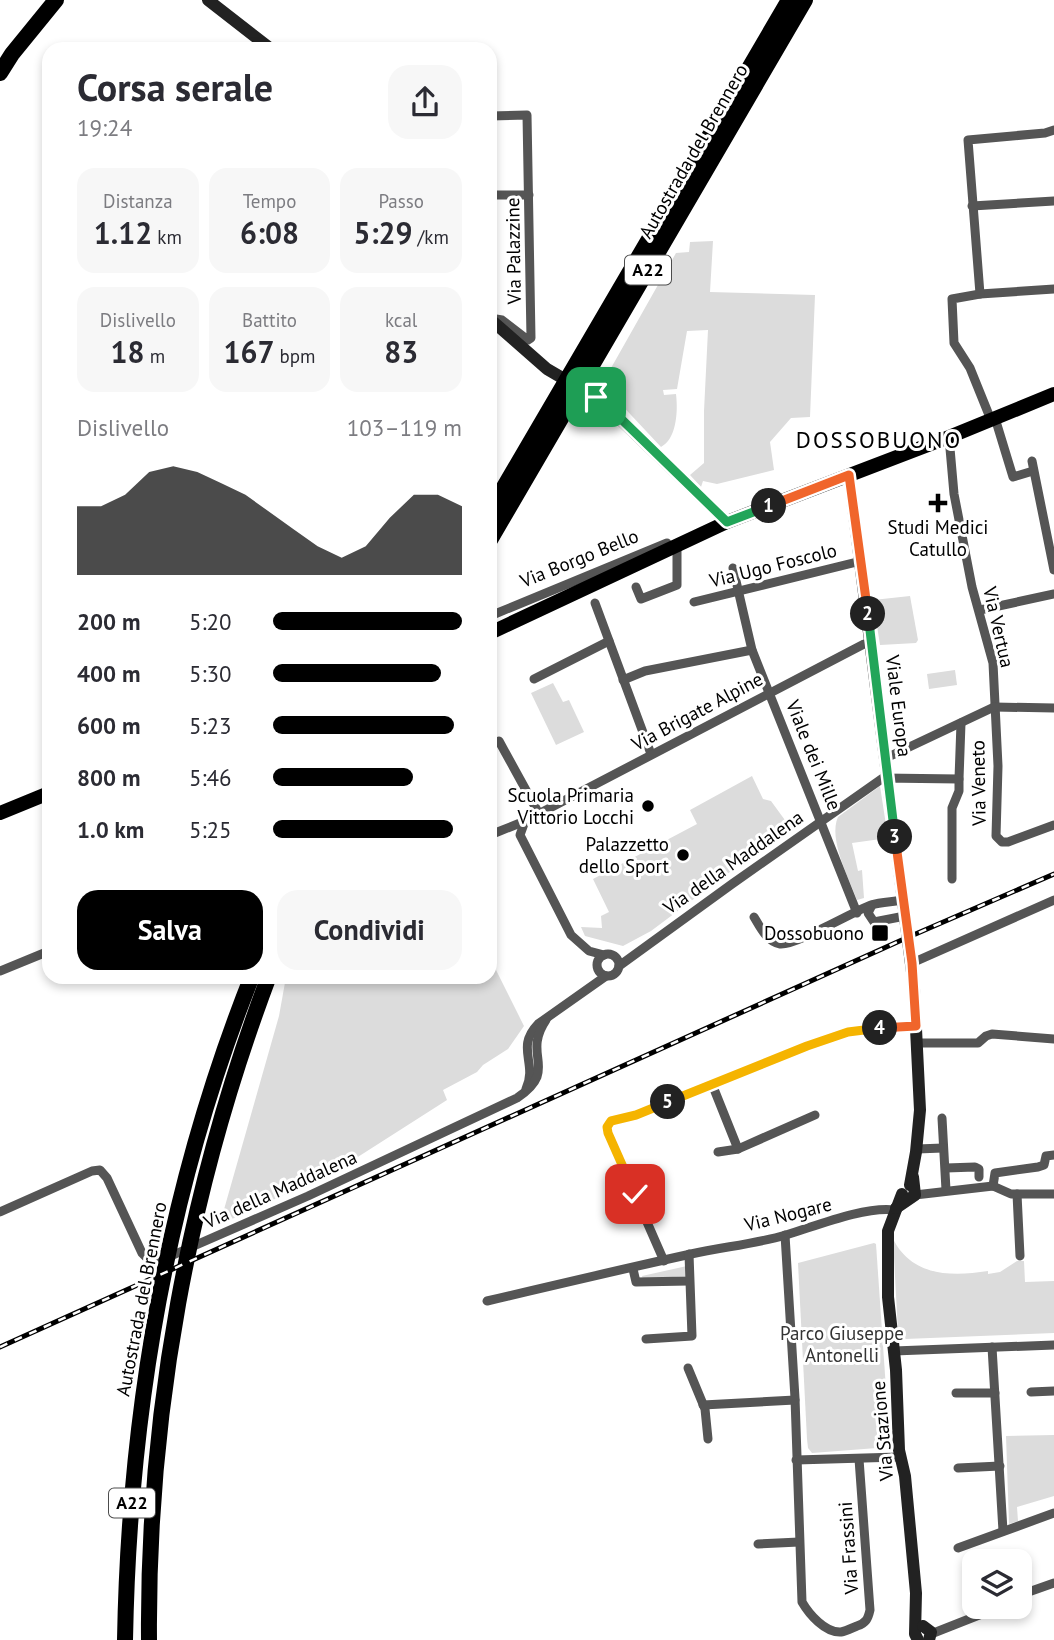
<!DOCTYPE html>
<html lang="it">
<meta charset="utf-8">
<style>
body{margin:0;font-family:"PT Sans",sans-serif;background:#f7f7f7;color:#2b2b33;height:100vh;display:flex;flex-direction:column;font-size:26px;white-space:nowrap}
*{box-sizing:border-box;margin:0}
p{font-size:23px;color:#7c7c81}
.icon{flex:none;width:38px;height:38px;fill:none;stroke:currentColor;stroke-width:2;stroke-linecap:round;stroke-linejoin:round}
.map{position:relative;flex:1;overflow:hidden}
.drawer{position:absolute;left:42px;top:42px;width:455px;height:942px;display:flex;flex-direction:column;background:#fff;border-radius:21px;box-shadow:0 4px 10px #0003}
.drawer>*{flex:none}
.tools{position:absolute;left:962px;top:1549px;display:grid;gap:14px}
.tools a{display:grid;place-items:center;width:70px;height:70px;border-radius:14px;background:#fff;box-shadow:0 4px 10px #0003;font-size:35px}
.pin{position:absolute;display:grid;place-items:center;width:60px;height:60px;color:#fff;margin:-30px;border-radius:14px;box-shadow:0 4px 10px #0006}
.km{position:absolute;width:35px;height:35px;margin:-18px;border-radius:50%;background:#222;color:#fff;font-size:19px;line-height:35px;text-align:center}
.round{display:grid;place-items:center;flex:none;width:74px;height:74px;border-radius:21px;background:#f7f7f7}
.summary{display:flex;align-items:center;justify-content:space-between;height:119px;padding:0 35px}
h1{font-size:38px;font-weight:800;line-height:52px}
.figures{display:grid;grid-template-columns:repeat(3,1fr);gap:10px;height:119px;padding:7px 35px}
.figures div{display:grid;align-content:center;border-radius:18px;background:#f7f7f7;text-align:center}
.figures b{font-size:30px;font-weight:800}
.figures small{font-size:19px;font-weight:400}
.figures p{font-size:19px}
.chart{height:196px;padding:14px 35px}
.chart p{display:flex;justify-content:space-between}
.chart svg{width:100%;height:126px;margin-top:7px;fill:#000;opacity:.7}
.cta{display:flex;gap:14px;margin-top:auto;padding:14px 35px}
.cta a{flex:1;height:80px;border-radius:21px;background:#000;color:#fff;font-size:28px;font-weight:800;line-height:80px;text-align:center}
.cta a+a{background:#f7f7f7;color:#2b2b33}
ul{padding:0 35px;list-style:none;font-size:23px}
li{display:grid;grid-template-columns:112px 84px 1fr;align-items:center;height:52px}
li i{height:18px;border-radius:9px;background:#000}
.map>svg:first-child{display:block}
</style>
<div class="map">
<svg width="1054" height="1640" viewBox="0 0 1054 1640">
<rect width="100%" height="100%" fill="#fff"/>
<g fill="#dcdcdc">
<path d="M 713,241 L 710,292 L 815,295 L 810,417 L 791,418 L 770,442 L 774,470 L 717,484 L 703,481 L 701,487 L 690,475 L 704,463 L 704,411 L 708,330 L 687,331 L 677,389 L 663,390 L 664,395 L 676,394 C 678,410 677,439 661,447 L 602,384 L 676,253 L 689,252 L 690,242 Z"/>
<polygon points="910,596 918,640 916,643 880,645 873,600"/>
<polygon points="955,670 957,685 929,689 927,674"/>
<polygon points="553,683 563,702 569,700 584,732 556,745 531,693"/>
<polygon points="752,776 763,799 771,801 790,827 651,931 623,946 585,936 581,927 602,928 601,916 609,912 593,879 697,824 690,810"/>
<path d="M 880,786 L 888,838 L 852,843 L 858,871 L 862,870 L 864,898 L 857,900 C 849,878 828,839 838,817 Z"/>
<polygon points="490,958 524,1026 508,1049 483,1065 477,1072 443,1090 447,1100 339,1169 217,1226 218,1214 223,1213 279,1016 286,977 490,976"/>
<path d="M 893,1239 C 912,1276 950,1277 988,1271 L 988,1274 L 1000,1272 L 1017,1261 L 1024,1261 L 1025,1282 L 1054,1281 L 1054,1333 L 905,1339 L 898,1332 Z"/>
<polygon points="874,1243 876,1244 890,1447 812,1453 808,1448 807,1439 798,1263"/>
<polygon points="687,1266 687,1276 643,1279 642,1276"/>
<polygon points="1054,1435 1054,1496 1017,1507 1018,1521 1009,1524 1006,1436"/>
</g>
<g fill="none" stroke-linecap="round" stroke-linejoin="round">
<g stroke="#555" stroke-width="9">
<polyline points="490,116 527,115 531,338 528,340 502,320 490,318"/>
<polyline points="490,195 529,195"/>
<polyline points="972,206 1054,201"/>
<polyline points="980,294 1054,289"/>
<polyline points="995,418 1013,477 1033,471"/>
<polyline points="991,420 970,368 954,343 952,299 980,294 968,140 1045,133 1054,130"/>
<polyline points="949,437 954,494 972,587 993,663 998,766 996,836 1002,842 1008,842 1054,825"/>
<polyline points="1032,461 1054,570"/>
<polyline points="733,568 752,650 857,913"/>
<polyline points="636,587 641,599 677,585 677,545"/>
<polyline points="694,602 861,561"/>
<polyline points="595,603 651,754"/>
<polyline points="980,610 1054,594"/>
<polyline points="490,616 667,543"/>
<polyline points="534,679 609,641"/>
<polyline points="623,680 645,671 752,650"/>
<polyline points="994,707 1054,708"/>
<polyline points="490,746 499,741 538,812"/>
<polyline points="886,758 994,707"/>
<polyline points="525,821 520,835 571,935 589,951 604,955"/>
<polyline points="490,835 525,821 864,644 872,642"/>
<polyline points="952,879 952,808 959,791 959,779"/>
<polyline points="872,905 868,913 874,922 905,916"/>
<path d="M 754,917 C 760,927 767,942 780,944 C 795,946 854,911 871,905 C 881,902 892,902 903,900"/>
<circle cx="608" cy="965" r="11"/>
<polyline points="912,963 1054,900"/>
<polyline points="619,966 732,884 883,778 959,779 961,723"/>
<polyline points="0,971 49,951"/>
<polyline points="916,1043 978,1043 986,1036 992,1034 1054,1039"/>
<polyline points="712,1084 738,1149"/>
<path d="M 526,1089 C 538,1063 515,1048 538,1024 L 606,976"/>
<polyline points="942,1118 946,1190"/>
<polyline points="917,1149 943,1148"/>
<polyline points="718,1152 738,1149 815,1115"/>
<polyline points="946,1168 975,1167 979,1169 979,1177"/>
<polyline points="993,1186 995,1173 1038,1167 1044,1165 1046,1156 1054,1155"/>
<polyline points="1017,1194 1020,1256"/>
<polyline points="915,1195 993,1186 1011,1194 1054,1194"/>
<path d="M 0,1212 L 92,1171 L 100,1170 L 107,1178 L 142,1253 L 148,1259 L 164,1259 L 308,1196 L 517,1098 C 560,1069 521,1057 546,1020"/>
<path d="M 785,1235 L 795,1398 L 802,1602 C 809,1614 825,1633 841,1632 C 846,1631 852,1628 857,1626 C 866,1623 868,1619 870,1610 L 859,1459"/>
<polyline points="664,1261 608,1133 609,1123 652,1109 807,1046 848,1032 916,1026"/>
<polyline points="633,1269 636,1282 689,1281"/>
<path d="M 487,1301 C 555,1285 623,1269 691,1254 C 722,1247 755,1244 786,1235 C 816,1226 864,1206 895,1210"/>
<polyline points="646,1339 692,1336 689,1254"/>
<polyline points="992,1347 1003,1531"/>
<polyline points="894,1351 1054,1345"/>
<polyline points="688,1368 705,1409 708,1439"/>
<polyline points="1031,1392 1054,1391"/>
<polyline points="956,1393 995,1393"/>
<polyline points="703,1405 795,1400"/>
<polyline points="796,1460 899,1457"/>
<polyline points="958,1468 1000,1466"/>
<polyline points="758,1544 799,1542"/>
<polyline points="958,1548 1054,1513"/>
<polyline points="1020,1595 1054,1583"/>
<polyline points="931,1634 1002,1606"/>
</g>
<g stroke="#222" stroke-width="12">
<polyline points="208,0 271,49"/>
<polyline points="490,319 547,369 600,400 727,522"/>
<polyline points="849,475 914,988 920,1110 916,1152 910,1185"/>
<polyline points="902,1194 888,1231 888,1297 896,1370 899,1450 905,1476 916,1593 915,1634 918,1640"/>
<polyline points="896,1208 915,1195 913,1177"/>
<polyline points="923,1626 931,1632 929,1640"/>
</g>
<g stroke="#000" stroke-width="14">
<polyline points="490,633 727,522 949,437 1054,394"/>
<polyline points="0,813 49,793"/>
</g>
<g stroke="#000" stroke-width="16">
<polyline points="0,73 12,54 56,0"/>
<polyline points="490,511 789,0"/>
<polyline points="490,540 805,0"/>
<path d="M 125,1640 C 129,1414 168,1187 252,976"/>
<path d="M 149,1640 C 147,1414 189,1188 269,976"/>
</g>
<defs>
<polyline id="rail" points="0,1347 904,939 1054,874"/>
</defs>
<use href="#rail" stroke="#000" stroke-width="5"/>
<use href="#rail" stroke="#fff" stroke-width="2.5" stroke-dasharray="8" stroke-linecap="butt"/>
</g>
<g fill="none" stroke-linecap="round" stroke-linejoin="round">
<defs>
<polyline id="split-1" points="596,397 613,411 727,522 769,506"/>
<polyline id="split-2" points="769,506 849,475 868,614"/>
<polyline id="split-3" points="868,614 895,837"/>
<polyline id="split-4" points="880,1028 916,1026 912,963 895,837"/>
<polyline id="split-5" points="668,1102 807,1046 848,1032 880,1028"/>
<polyline id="split-6" points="635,1194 608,1133 607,1127 611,1121 636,1115 668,1102"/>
</defs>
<use href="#split-1" stroke="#fff" stroke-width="14"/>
<use href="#split-2" stroke="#fff" stroke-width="14"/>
<use href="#split-3" stroke="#fff" stroke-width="14"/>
<use href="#split-4" stroke="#fff" stroke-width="14"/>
<use href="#split-5" stroke="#fff" stroke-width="14"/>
<use href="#split-6" stroke="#fff" stroke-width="14"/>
<use href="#split-1" stroke="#22a559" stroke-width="9"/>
<use href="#split-2" stroke="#f0652b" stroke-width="9"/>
<use href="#split-3" stroke="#22a559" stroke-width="9"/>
<use href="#split-4" stroke="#f0652b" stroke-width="9"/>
<use href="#split-5" stroke="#f5b400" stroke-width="9"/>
<use href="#split-6" stroke="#f5b400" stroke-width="9"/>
</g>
<g fill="#000" stroke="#fff" stroke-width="2.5">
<path d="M934.5 492.5h7v7h7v7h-7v7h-7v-7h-7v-7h7z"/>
<circle cx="648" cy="806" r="7"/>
<circle cx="683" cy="855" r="7"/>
<rect x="871" y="924" width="18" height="18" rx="3.5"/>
</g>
<g text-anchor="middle" stroke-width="6" stroke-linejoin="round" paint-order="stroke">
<g fill="#fff" stroke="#4c4c4c" stroke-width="2">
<rect x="625" y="255.5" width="46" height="29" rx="5"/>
<rect x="109" y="1488.5" width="46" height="29" rx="5"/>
</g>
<g font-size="18" font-weight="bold" fill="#000">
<text x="648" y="276">A22</text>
<text x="132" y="1509">A22</text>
</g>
<g font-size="19" fill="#000" stroke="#fff">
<text transform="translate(693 151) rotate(-60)" y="7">Autostrada del Brennero</text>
<text transform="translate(513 251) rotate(-91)" y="7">Via Palazzine</text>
<text transform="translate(579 558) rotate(-22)" y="7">Via Borgo Bello</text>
<text transform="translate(773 565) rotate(-14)" y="7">Via Ugo Foscolo</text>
<text transform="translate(999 627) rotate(77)" y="7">Via Vertua</text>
<text transform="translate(899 706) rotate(83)" y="7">Viale Europa</text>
<text transform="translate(697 711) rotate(-28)" y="7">Via Brigate Alpine</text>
<text transform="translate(814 755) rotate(68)" y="7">Viale dei Mille</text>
<text transform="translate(978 783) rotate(-91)" y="7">Via Veneto</text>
<text transform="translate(733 862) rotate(-35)" y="7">Via della Maddalena</text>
<text transform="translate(280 1189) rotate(-24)" y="7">Via della Maddalena</text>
<text transform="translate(788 1214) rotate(-14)" y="7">Via Nogare</text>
<text transform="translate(141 1299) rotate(-79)" y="7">Autostrada del Brennero</text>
<text transform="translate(882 1431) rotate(-95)" y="7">Via Stazione</text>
<text transform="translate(848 1548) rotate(-94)" y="7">Via Frassini</text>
</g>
<g font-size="19" fill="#000" stroke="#fff" text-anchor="end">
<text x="938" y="534" text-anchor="middle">Studi Medici<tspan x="938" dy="22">Catullo</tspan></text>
<text x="634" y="802">Scuola Primaria<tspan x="634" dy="22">Vittorio Locchi</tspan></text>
<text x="669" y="851">Palazzetto<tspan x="669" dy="22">dello Sport</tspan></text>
<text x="864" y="940">Dossobuono</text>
</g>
<g font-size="19" fill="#333" stroke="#fff">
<text x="842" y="1340">Parco Giuseppe<tspan x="842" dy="22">Antonelli</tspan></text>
</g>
<g font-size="23" letter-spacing="2" fill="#000" stroke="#fff">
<text x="879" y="448">DOSSOBUONO</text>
</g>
</g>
</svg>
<div class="tools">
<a><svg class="icon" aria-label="layers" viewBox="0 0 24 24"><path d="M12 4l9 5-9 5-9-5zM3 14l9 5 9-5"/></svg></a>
</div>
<div class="pin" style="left:596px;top:397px;background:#1e9e55"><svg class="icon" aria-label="arrive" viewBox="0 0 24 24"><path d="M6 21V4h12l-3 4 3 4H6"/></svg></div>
<div class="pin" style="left:635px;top:1194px;background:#d93025"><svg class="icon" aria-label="check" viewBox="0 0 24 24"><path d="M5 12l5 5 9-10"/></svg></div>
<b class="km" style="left:769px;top:506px">1</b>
<b class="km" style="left:868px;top:614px">2</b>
<b class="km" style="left:895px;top:837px">3</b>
<b class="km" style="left:880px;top:1028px">4</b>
<b class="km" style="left:668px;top:1102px">5</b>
<section class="drawer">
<div class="summary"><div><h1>Corsa serale</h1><p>19:24</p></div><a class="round"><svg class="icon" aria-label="share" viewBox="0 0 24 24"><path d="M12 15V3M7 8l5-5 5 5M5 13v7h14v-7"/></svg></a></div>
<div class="figures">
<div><p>Distanza</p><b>1.12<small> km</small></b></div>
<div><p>Tempo</p><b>6:08</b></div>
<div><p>Passo</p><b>5:29<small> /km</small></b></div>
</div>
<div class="figures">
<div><p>Dislivello</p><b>18<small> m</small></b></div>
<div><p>Battito</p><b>167<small> bpm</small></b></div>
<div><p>kcal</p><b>83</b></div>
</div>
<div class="chart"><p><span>Dislivello</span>103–119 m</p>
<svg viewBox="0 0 160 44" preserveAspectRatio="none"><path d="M0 44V20L10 20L20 16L30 8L40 6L50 8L60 12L70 16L80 22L90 28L100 34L110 38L120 34L130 24L140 16L150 16L160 20V44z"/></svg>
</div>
<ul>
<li><b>200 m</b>5:20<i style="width:100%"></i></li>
<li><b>400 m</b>5:30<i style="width:89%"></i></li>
<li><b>600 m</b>5:23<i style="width:96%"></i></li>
<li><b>800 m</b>5:46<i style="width:74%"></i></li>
<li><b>1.0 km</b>5:25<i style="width:95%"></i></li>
</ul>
<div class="cta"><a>Salva</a><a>Condividi</a></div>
</section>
</div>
